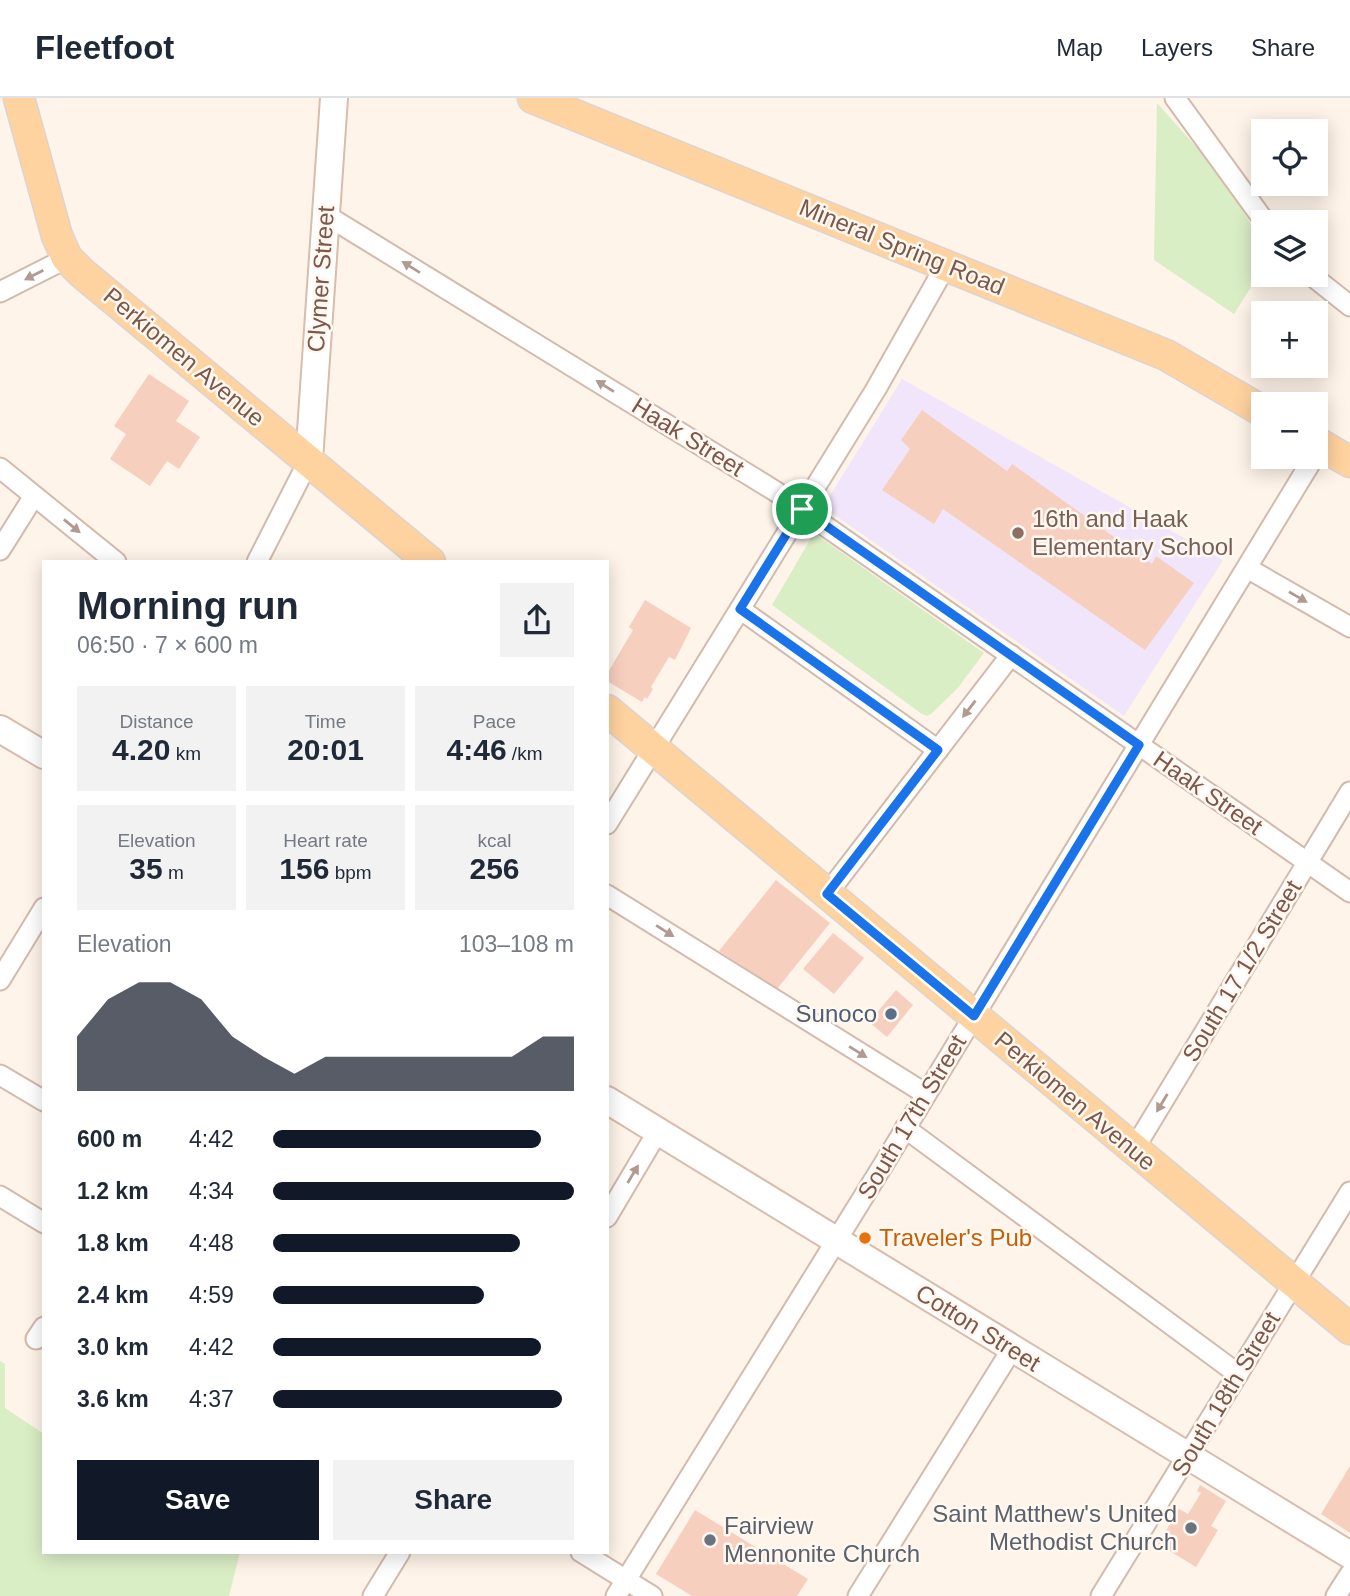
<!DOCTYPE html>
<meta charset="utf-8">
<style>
body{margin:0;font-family:Arial,sans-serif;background:#f2f2f3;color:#1f2937;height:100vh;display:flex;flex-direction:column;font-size:26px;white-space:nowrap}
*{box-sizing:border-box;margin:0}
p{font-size:23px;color:#747a83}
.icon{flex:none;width:38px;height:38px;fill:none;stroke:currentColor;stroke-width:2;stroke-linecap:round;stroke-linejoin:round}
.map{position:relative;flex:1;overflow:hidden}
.drawer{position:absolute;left:42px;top:462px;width:567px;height:994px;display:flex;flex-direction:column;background:#fff;border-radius:0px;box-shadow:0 4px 18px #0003}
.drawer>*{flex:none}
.buttons{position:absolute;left:1251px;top:21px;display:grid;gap:14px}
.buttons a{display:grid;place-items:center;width:77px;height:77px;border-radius:0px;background:#fff;box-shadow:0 4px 18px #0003;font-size:35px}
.pin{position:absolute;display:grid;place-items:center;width:60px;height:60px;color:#fff;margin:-30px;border:4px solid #fff;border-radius:50%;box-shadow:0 2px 7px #0007}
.round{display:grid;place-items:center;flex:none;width:74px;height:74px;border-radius:0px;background:#f2f2f3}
.overview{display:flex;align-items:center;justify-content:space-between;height:119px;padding:0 35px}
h1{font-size:38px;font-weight:800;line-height:52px}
.figures{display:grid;grid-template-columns:repeat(3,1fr);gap:10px;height:119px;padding:7px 35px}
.figures div{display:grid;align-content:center;border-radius:0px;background:#f2f2f3;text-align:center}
.figures b{font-size:30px;font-weight:800}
.figures small{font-size:19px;font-weight:400}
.figures p{font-size:19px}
.chart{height:196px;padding:14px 35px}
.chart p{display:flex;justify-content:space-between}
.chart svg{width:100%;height:126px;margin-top:7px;fill:#111827;opacity:.7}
.button{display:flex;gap:14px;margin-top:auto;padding:14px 35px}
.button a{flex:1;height:80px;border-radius:0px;background:#111827;color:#fff;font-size:28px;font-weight:800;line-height:80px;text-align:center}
.button a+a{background:#f2f2f3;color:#1f2937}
ul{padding:0 35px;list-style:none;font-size:23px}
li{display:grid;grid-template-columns:112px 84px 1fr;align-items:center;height:52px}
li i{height:18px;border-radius:9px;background:#111827}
header{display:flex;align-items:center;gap:42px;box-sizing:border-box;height:98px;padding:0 35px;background:#fff;border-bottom:2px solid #e0e1e3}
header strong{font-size:33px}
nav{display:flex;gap:38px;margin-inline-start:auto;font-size:24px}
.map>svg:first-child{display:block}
</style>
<header>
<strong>Fleetfoot</strong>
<nav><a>Map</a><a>Layers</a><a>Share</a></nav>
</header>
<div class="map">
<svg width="1350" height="1498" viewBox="0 0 1350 1498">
<rect width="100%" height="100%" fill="#fef4e9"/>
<polygon fill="#f1e5fb" points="902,281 1223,462 1124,618 823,409"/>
<g fill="#daeec5">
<polygon points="1157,5 1216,71 1263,145 1263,170 1234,216 1154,162"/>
<polygon points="814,435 984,555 957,591 931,616 927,618 922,616 772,507"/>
<polygon points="0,1263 5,1266 5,1310 44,1336 44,1454 240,1454 229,1498 0,1498"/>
</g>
<g fill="#f7cfbe">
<polygon points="149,276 189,303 176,323 200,339 179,371 167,363 150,388 110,361 126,336 114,328"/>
<polygon points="922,312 1007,373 1012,366 1152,466 1156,458 1194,485 1145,552 943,411 934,426 882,392 910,351 901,342"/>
<polygon points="645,502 691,530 675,562 669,559 651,589 653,591 647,601 645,599 642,604 607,583 607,576 633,532 629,529"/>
<polygon points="776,782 830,825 777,891 719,853"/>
<polygon points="833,835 864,860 834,896 803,871"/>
<polygon points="896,892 913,907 887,939 869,924"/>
<polygon points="1350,1368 1350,1435 1321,1416"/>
<polygon points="1200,1387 1226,1403 1211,1428 1218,1432 1196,1469 1158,1446 1179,1411 1188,1416 1201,1395 1197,1393"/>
<polygon points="695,1412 808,1481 797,1498 692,1498 656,1476"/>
</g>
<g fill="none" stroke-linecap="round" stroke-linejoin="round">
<defs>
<g id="street">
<polyline points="1175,0 1265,124"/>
<polyline points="326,117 775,393 1350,794"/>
<polyline points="1311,177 1350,208"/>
<polyline points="0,194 67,160"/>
<polyline points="0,370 116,464"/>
<polyline points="0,452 34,398"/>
<polyline points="257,464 309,362"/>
<polyline points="1247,470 1350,529"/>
<polyline points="740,511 938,652"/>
<polyline points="607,726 876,291 946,167"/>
<polyline points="827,796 1011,557"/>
<polyline points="607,797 926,996"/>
<polyline points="0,882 44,810"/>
<polyline points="0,977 44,1003"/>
<polyline points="905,1030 1238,1276"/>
<polyline points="1134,1051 1350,694"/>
<polyline points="0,1098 44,1125"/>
<polyline points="607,1119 658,1033"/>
<polyline points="36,1241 44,1229"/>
<polyline points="581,1454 652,1498"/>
<polyline points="373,1498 400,1454"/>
<polyline points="616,1498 885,1064 1314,359"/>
<polyline points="858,1498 1012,1251"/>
<polyline points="1101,1498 1350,1094"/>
<polyline points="1336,1498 1350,1476"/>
</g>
<g id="secondary">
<polyline points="309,362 334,0"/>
<polyline points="0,631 44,657"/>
<polyline points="607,1002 1350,1457"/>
</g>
<g id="primary">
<polyline points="19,0 57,138 67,160 82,175 430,464"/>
<polyline points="533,0 1166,257 1264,314"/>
<polyline points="1316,344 1350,364"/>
<polyline points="607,612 1350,1231"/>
</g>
</defs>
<use href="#street" stroke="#d3baad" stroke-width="23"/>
<use href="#secondary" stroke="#d8bcac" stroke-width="30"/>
<use href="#primary" stroke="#ddd3d0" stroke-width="33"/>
<use href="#street" stroke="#fff" stroke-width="19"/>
<use href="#secondary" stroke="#fff" stroke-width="26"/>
<use href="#primary" stroke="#ffd39f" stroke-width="30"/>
</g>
<defs><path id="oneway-solid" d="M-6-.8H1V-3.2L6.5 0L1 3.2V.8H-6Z" transform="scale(1.75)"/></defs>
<g fill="#b19a92">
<use href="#oneway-solid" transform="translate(411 169) rotate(-148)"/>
<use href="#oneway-solid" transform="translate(34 177) rotate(153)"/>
<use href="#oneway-solid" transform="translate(605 288) rotate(-148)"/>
<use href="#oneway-solid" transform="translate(72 428) rotate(39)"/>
<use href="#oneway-solid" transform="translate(1298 499) rotate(30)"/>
<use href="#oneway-solid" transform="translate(969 611) rotate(128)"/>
<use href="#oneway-solid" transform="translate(665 833) rotate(32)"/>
<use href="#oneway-solid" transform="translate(858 954) rotate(32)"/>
<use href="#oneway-solid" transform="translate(1162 1005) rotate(121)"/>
<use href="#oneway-solid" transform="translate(633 1076) rotate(-59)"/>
</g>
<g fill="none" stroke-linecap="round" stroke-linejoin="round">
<defs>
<polygon id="route" points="802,411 1139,647 974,918 827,796 938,652 740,511"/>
</defs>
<use href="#route" stroke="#fff" stroke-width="14"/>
<use href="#route" stroke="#1a73e8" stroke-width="9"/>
</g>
<circle fill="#8d6e63" stroke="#fff8f1" stroke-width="2.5" cx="1018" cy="435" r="7"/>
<circle fill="#5c6f8a" stroke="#fff8f1" stroke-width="2.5" cx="891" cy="916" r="7"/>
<circle fill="#e8710a" stroke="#fff8f1" stroke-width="2.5" cx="865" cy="1140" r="7"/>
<g fill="#6b7280" stroke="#fff8f1" stroke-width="2.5">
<circle cx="1191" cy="1430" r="7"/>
<circle cx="710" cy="1442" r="7"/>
</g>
<g text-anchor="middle" stroke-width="5" stroke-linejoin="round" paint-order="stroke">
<g font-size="24" fill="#7d5749" stroke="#fff8f1">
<text transform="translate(902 149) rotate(22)" y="8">Mineral Spring Road</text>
<text transform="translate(321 181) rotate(-86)" y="8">Clymer Street</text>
<text transform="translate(184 259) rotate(40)" y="8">Perkiomen Avenue</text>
<text transform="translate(688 339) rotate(32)" y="8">Haak Street</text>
<text transform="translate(1208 695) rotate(35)" y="8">Haak Street</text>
<text transform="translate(1242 873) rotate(-59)" y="8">South 17 1/2 Street</text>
<text transform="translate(1075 1003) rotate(40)" y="8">Perkiomen Avenue</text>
<text transform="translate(912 1019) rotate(-59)" y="8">South 17th Street</text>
<text transform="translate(978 1230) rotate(32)" y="8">Cotton Street</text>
<text transform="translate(1226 1296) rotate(-59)" y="8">South 18th Street</text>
</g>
<g font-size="24" fill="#785e54" stroke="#fff8f1" text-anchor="start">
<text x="1032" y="429">16th and Haak<tspan x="1032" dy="28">Elementary School</tspan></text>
</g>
<g font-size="24" fill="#4e5e75" stroke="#fff8f1" text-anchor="end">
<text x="877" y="924">Sunoco</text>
</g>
<g font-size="24" fill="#c56008" stroke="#fff8f1" text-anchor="start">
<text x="879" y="1148">Traveler's Pub</text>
</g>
<g font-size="24" fill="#5b616d" stroke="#fff8f1" text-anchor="end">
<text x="1177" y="1424">Saint Matthew's United<tspan x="1177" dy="28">Methodist Church</tspan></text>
<text x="724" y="1436" text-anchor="start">Fairview<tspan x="724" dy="28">Mennonite Church</tspan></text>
</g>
</g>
</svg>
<div class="buttons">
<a><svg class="icon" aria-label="locate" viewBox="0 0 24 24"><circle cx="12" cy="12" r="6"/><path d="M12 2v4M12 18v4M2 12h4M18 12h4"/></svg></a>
<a><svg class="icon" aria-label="layers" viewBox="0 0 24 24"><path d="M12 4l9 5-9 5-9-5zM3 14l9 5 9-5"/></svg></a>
<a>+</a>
<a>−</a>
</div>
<div class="pin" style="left:802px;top:411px;background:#1e9e55"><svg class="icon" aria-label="arrive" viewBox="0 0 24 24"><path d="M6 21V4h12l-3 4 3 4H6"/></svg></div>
<section class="drawer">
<div class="overview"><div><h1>Morning run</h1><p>06:50 · 7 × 600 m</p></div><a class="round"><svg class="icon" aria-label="share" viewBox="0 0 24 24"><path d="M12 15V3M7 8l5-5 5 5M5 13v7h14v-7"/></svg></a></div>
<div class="figures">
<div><p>Distance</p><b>4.20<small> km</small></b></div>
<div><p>Time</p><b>20:01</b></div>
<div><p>Pace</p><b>4:46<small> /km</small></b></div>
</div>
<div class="figures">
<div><p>Elevation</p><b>35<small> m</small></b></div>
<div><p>Heart rate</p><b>156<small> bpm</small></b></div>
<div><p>kcal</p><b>256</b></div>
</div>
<div class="chart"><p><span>Elevation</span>103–108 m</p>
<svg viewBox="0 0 160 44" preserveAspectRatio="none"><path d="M0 44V25L10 12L20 6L30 6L40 12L50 25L60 32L70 38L80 32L90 32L100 32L110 32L120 32L130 32L140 32L150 25L160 25V44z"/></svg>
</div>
<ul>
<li><b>600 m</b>4:42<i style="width:89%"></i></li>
<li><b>1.2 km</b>4:34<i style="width:100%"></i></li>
<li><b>1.8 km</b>4:48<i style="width:82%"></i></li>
<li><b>2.4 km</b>4:59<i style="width:70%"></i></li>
<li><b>3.0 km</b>4:42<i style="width:89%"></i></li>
<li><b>3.6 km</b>4:37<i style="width:96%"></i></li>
</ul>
<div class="button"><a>Save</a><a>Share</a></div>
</section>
</div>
